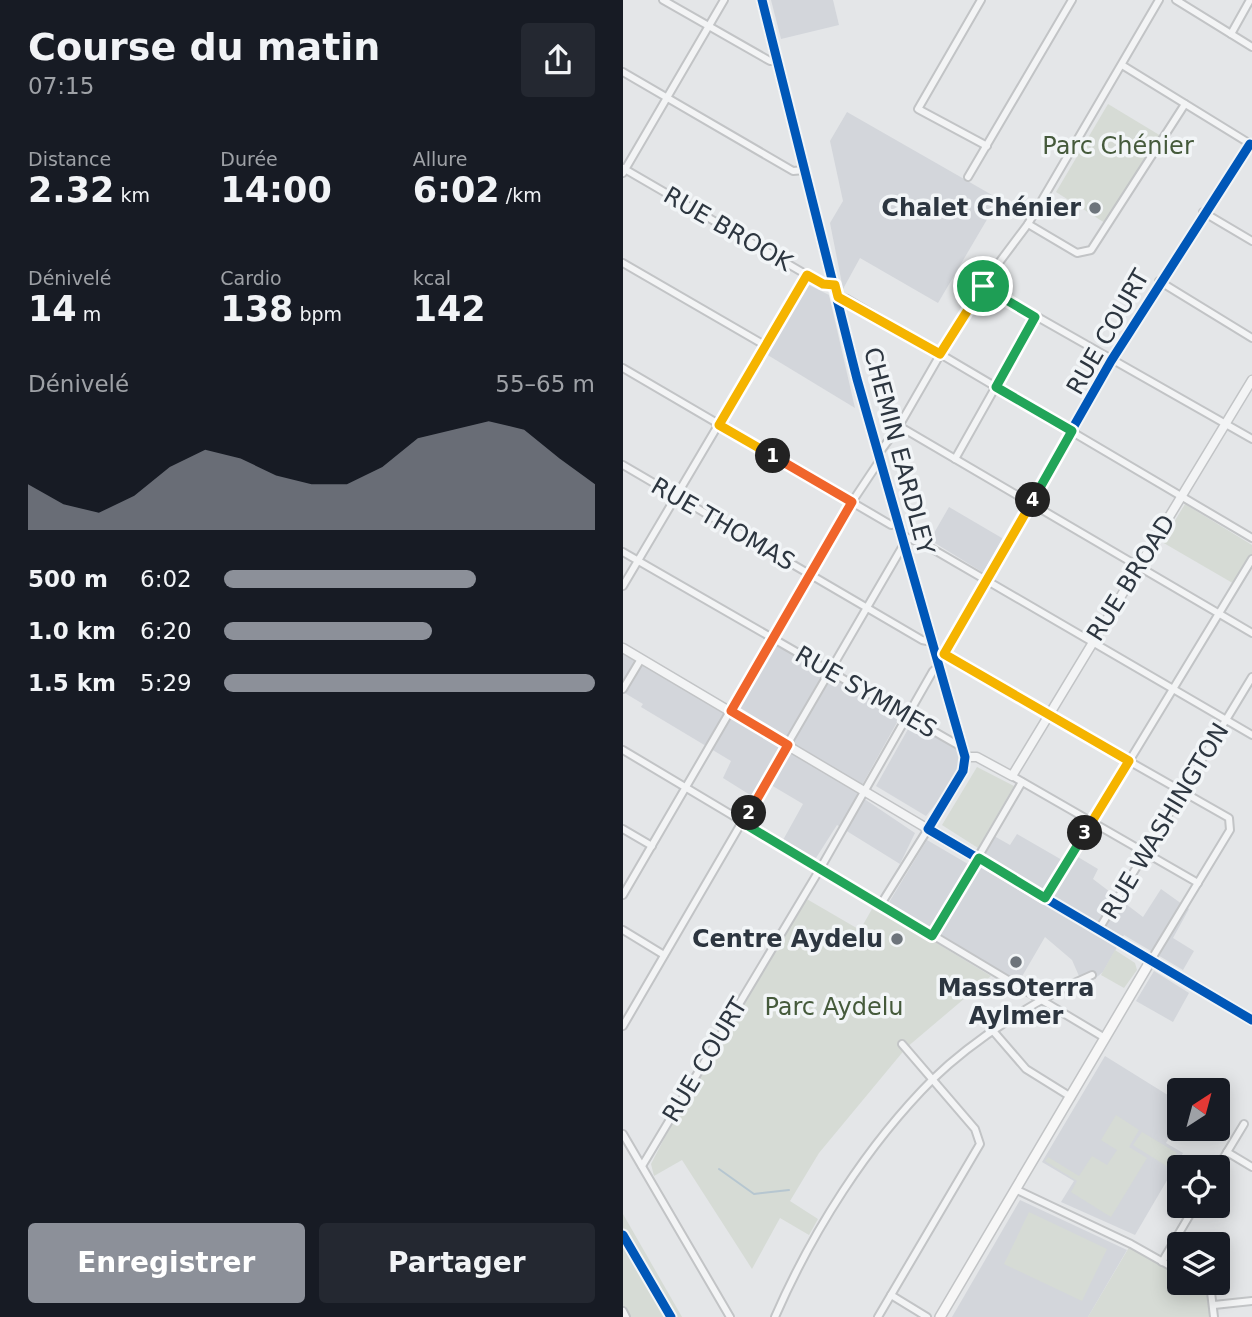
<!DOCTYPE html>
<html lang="fr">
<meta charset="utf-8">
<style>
body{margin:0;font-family:"DejaVu Sans",sans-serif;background:#242831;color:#f1f3f6;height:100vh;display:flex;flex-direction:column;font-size:26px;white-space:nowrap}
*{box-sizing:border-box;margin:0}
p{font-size:23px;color:#9ea1a6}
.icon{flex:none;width:38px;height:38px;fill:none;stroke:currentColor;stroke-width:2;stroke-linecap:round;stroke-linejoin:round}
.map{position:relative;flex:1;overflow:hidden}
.details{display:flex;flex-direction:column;background:#171b24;width:623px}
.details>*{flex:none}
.needle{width:46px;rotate:36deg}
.buttons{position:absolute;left:544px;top:1078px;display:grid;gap:14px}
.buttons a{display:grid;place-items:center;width:63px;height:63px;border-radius:7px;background:#171b24;box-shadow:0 4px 18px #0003;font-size:35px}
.pin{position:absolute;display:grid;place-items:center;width:60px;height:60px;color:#fff;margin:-30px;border:4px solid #fff;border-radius:50%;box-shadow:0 2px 7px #0007}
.km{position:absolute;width:35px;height:35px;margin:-18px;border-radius:50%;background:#222;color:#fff;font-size:19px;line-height:35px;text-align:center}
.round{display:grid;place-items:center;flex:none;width:74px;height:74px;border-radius:7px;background:#242831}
.headline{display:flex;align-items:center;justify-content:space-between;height:119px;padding:0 28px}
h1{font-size:38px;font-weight:700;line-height:52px}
.metrics{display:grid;grid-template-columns:repeat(3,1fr);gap:10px;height:119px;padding:7px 28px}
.metrics div{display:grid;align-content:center}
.metrics b{font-size:35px;font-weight:700}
.metrics small{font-size:19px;font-weight:400}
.metrics p{font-size:19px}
.chart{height:196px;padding:14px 28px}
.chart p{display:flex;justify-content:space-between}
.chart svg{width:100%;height:126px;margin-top:7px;fill:#8c9099;opacity:.7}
.primary-button{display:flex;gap:14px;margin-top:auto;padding:14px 28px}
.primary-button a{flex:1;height:80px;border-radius:7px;background:#8c9099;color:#fff;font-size:28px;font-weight:700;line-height:80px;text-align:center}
.primary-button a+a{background:#242831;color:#f1f3f6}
ul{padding:0 28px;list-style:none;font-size:23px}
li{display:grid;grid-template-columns:112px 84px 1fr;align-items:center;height:52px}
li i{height:18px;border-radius:9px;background:#8c9099}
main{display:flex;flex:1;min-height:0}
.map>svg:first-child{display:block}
</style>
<main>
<section class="details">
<div class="headline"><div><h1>Course du matin</h1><p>07:15</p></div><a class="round"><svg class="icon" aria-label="share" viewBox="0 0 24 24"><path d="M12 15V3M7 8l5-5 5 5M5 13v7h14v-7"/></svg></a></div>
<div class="metrics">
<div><p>Distance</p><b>2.32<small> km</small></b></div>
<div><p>Durée</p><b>14:00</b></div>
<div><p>Allure</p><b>6:02<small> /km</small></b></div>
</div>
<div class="metrics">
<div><p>Dénivelé</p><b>14<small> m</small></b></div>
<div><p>Cardio</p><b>138<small> bpm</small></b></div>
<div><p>kcal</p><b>142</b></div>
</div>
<div class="chart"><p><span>Dénivelé</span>55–65 m</p>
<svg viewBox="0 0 160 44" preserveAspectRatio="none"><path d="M0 44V28L10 35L20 38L30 32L40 22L50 16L60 19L70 25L80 28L90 28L100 22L110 12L120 9L130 6L140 9L150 19L160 28V44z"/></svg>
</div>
<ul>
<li><b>500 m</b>6:02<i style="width:68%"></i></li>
<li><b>1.0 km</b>6:20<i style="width:56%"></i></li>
<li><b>1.5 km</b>5:29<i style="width:100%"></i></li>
</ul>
<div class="primary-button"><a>Enregistrer</a><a>Partager</a></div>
</section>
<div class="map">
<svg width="629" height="1317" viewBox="0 0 629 1317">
<rect width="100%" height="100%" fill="#e4e6e8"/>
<g fill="#d3d6db">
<polygon points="148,0 210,0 216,25 158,39"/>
<polygon points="224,112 376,199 315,303 237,258 220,289 207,223 220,201 207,141"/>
<polygon points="184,284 206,295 232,408 143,354"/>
<polygon points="326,507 384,541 364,575 307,540"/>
<polygon points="154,645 277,717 234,794 292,833 277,864 214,825 193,858 160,840 180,804 148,785 171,741 116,707"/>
<polygon points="0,653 158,748 132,798 100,778 108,761 18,707 20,704 0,692"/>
<polygon points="289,722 336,751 338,758 338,772 303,816 253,786"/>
<polygon points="364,832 387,845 394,834 439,860 445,851 475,869 470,879 520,917 538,889 566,909 550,938 571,951 560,970 501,935 480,972 470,980 459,983 449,960 422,937 394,985 265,904 304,840 345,864"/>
<polygon points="531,971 566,993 550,1022 513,1001"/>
<polygon points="482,1056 556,1102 556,1121 543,1143 560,1153 512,1235 438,1202 451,1181 419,1162"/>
<polygon points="397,1200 504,1250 465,1317 329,1317"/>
</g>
<g fill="#d6dbd5">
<polygon points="485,104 538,136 482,223 433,192"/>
<polygon points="562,504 629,545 629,560 613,585 539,542"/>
<polygon points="354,767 391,786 355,848 319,825"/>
<polygon points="182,898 237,930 249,909 302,936 368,976 283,1048 196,1153 167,1201 195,1219 186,1235 157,1218 129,1269 59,1160 31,1176 28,1164 62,1098"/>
<polygon points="492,950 512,963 514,970 501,988 478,975"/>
<polygon points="493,1115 516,1130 506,1147 524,1158 488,1217 448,1192 454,1181 422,1161 425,1157 456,1176 469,1156 484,1165 494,1150 478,1140"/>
<polygon points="519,1132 554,1153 545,1167 510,1145"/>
<polygon points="406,1212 484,1249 459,1301 381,1264"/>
<polygon points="0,1214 59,1317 3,1317 0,1311"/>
<polygon points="508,1244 556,1271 556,1283 577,1283 586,1289 591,1317 465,1317"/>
</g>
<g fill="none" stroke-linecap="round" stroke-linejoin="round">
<polyline stroke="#b6c6d0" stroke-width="2" points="96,1169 131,1194 166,1190"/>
<defs>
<g id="minor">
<polyline points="40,0 147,61 154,61"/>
<polyline points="358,0 295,109 364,146"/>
<polyline points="553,0 629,47"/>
<polyline points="608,34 627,0"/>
<polyline points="499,65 629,145"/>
<polyline points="0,72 170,171 182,170"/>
<polyline points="0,168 184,275 200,284 212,285"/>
<polyline points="0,173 101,0"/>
<polyline points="345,177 449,0"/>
<polyline points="580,212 629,241"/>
<polyline points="405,224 454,253 468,250 562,104"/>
<polyline points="0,263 143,346"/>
<polyline points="536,281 629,338"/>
<polyline points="360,286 629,439"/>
<polyline points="215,297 224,299 629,538"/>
<polyline points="0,368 268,525 275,523"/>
<polyline points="276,426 629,633"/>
<polyline points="256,453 276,426 351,296 405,224 536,0"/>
<polyline points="332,459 412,317"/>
<polyline points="0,465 299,640 309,642"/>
<polyline points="280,536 301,544 629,735"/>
<polyline points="0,552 340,748"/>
<polyline points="0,586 184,275"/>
<polyline points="321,654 488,361 627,144"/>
<polyline points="319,655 606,818 607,830 528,960"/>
<polyline points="0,689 18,659"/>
<polyline points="0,750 482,1038"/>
<polyline points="389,776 575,883"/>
<polyline points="0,829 29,846"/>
<polyline points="0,895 229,502 257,460"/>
<polyline points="423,898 629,559"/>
<polyline points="258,904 305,829"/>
<polyline points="476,929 629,677"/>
<polyline points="0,930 41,955"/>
<polyline points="309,936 399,782"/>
<polyline points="0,1026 281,544"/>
<polyline points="371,1032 403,1069 448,1097"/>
<polyline points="0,1134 107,1317"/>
<polyline points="604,1152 629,1167"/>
<polyline points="19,1166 197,869 310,671 316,666"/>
<polyline points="595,1167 621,1124"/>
<polyline points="394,1190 508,1244 556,1271"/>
<polyline points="539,1262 572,1206"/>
<polyline points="577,1283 588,1292 591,1317"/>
<polyline points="268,1295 304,1317"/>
<polyline points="591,1305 629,1301"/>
<polyline points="0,1311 3,1317"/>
<path d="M 152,1317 C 189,1232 244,1145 310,1079 C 351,1039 417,997 469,975"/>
<polyline points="255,1317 357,1144 352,1129 279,1044"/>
</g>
<g id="tertiary">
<polyline points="0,648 305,829"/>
<polyline points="342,757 354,757 389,776 629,380"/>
</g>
<g id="secondary">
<polyline points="139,0 234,379 342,757 340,771 305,829 629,1020"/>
<polyline points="317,1317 528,960"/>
</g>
</defs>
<use href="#minor" stroke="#c2c4c6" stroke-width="10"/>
<use href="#tertiary" stroke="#c2c4c6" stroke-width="11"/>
<use href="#secondary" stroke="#c2c4c6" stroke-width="12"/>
<use href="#minor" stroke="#f3f4f5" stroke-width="6"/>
<use href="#tertiary" stroke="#f3f4f5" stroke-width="8"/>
<use href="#secondary" stroke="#f7f7f7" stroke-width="9"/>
<defs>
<g id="cycleway">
<polyline points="139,0 234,379 342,757 340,771 305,829 629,1020"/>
<polyline points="321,654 488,361 627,144"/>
<polyline points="0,1235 48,1317"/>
</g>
</defs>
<use href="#cycleway" stroke="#f2f5f7" stroke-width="13"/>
<use href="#cycleway" stroke="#0057b8" stroke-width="9"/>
</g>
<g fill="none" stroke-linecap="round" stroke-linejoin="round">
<defs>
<polyline id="split-1" points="150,456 96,425 184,275 200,284 212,285 215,297 317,354 360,286"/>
<polyline id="split-2" points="126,813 165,745 108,711 229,502 150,456"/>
<polyline id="split-3" points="126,813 120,823 309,936 356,858 422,898 462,833"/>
<polyline id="split-4" points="410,500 321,654 506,761 462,833"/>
<polyline id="split-5" points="360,286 412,317 373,387 449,431 410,500"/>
</defs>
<use href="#split-1" stroke="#fff" stroke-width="14"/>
<use href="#split-2" stroke="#fff" stroke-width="14"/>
<use href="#split-3" stroke="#fff" stroke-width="14"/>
<use href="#split-4" stroke="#fff" stroke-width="14"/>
<use href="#split-5" stroke="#fff" stroke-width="14"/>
<use href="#split-1" stroke="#f5b400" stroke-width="9"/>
<use href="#split-2" stroke="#f0652b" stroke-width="9"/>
<use href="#split-3" stroke="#22a559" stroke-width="9"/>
<use href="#split-4" stroke="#f5b400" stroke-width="9"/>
<use href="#split-5" stroke="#22a559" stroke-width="9"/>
</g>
<g fill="#6d747b" stroke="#f2f5f7" stroke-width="2.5">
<circle cx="472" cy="208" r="7"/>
<circle cx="274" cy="939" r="7"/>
<circle cx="393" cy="962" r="7"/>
</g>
<g text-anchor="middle" stroke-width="7" stroke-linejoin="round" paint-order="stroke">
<g font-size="24" fill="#455a3b" stroke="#f2f5f7">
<text x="495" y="154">Parc Chénier</text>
<text x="211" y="1015">Parc Aydelu</text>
</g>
<g font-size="24" font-weight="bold" fill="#2d3640" stroke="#f2f5f7" text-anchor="end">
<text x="458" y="216">Chalet Chénier</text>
<text x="260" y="947">Centre Aydelu</text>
<text x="393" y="996" text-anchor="middle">MassOterra<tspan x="393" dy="28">Aylmer</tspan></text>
</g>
<g font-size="24" fill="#2d3640" stroke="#f2f5f7">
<text transform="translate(105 229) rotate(30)" y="8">RUE BROOK</text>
<text transform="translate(485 332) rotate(-60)" y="8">RUE COURT</text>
<text transform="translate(276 451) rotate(75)" y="8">CHEMIN EARDLEY</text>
<text transform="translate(100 524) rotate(30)" y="8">RUE THOMAS</text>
<text transform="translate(508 578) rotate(-58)" y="8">RUE BROAD</text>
<text transform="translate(243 692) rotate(30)" y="8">RUE SYMMES</text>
<text transform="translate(542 821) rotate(-59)" y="8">RUE WASHINGTON</text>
<text transform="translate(82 1060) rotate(-59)" y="8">RUE COURT</text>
</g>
</g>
</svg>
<div class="buttons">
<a><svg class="needle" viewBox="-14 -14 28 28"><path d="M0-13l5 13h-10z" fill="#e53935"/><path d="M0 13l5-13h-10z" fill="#9ea1a6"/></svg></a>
<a><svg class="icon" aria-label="locate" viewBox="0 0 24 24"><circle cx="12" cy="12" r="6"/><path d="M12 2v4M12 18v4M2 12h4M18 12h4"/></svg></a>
<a><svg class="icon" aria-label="layers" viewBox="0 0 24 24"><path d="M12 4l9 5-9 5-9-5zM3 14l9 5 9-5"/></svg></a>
</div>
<div class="pin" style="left:360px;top:286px;background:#1e9e55"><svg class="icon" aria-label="arrive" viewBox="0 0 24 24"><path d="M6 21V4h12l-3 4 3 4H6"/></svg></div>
<b class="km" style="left:150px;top:456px">1</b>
<b class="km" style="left:126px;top:813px">2</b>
<b class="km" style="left:462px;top:833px">3</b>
<b class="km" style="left:410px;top:500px">4</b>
</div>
</main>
